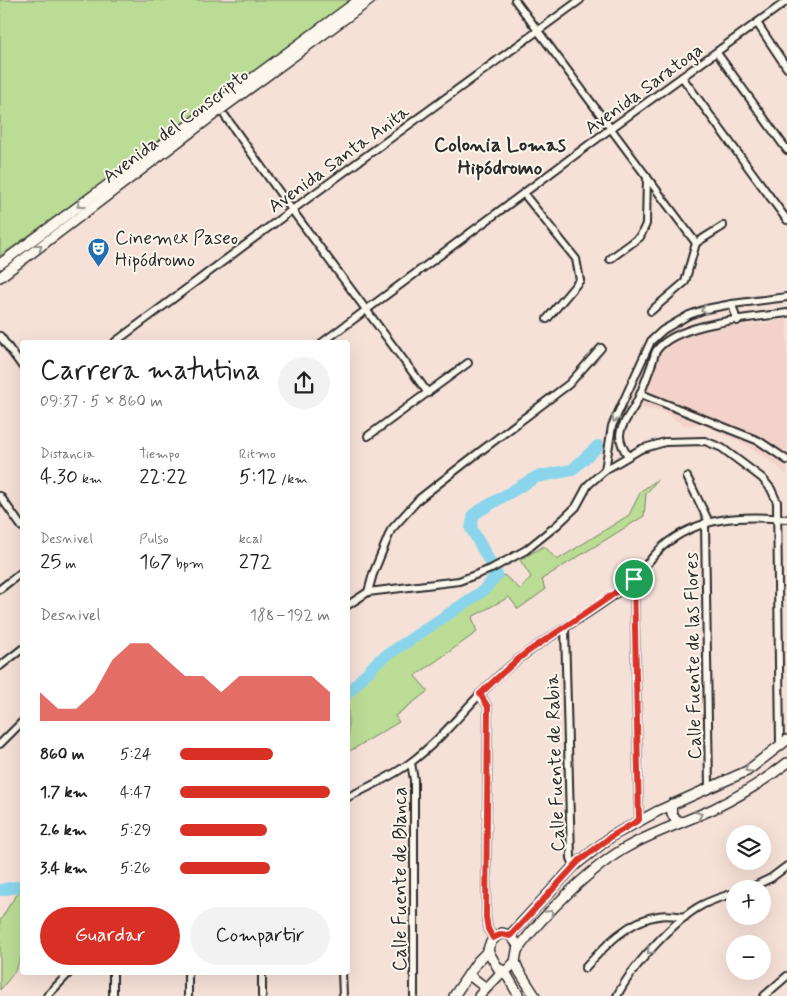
<!DOCTYPE html>
<html lang="es">
<meta charset="utf-8">
<style>
body{margin:0;font-family:Mynerve,sans-serif;background:#f2f2f2;color:#222;height:100vh;display:flex;flex-direction:column;font-size:19px;white-space:nowrap}
*{box-sizing:border-box;margin:0}
p{font-size:16px;color:#767676}
.icon{flex:none;width:28px;height:28px;fill:none;stroke:currentColor;stroke-width:2;stroke-linecap:round;stroke-linejoin:round}
.map{position:relative;flex:1;overflow:hidden}
.sheet{position:absolute;left:20px;top:340px;width:330px;height:635px;display:flex;flex-direction:column;background:#fff;border-radius:5px;box-shadow:0 5px 20px #0002}
.sheet>*{flex:none}
.buttons{position:absolute;left:726px;top:825px;display:grid;gap:10px}
.buttons a{display:grid;place-items:center;width:45px;height:45px;border-radius:50%;background:#fff;box-shadow:0 5px 20px #0002;font-size:25px}
.pin{position:absolute;display:grid;place-items:center;width:42px;height:42px;color:#fff;margin:-21px;border:2px solid #fff;border-radius:50%;box-shadow:0 1px 5px #0007}
.round{display:grid;place-items:center;flex:none;width:52px;height:52px;border-radius:26px;background:#f2f2f2}
.head{display:flex;align-items:center;justify-content:space-between;height:85px;padding:0 20px}
h1{font-size:28px;font-weight:600;line-height:38px}
.stats{display:grid;grid-template-columns:repeat(3,1fr);gap:8px;height:85px;padding:5px 20px}
.stats div{display:grid;align-content:center}
.stats b{font-size:21px;font-weight:600}
.stats small{font-size:14px;font-weight:400}
.stats p{font-size:14px}
.chart{height:140px;padding:10px 20px}
.chart p{display:flex;justify-content:space-between}
.chart svg{width:100%;height:90px;margin-top:5px;fill:#d93025;opacity:.7}
.cta{display:flex;gap:10px;margin-top:auto;padding:10px 20px}
.cta a{flex:1;height:58px;border-radius:30px;background:#d93025;color:#fff;font-size:20px;font-weight:600;line-height:58px;text-align:center}
.cta a+a{background:#f2f2f2;color:#222}
ul{padding:0 20px;list-style:none;font-size:16px}
li{display:grid;grid-template-columns:80px 60px 1fr;align-items:center;height:38px}
li i{height:12px;border-radius:6px;background:#d93025}
.map>svg:first-child{display:block}
</style>
<div class="map">
<svg width="787" height="996" viewBox="0 0 787 996">
<rect width="100%" height="100%" fill="#f6e1d8"/>
<filter id="ink" filterUnits="userSpaceOnUse"><feTurbulence type="fractalNoise" baseFrequency=".02" numOctaves="2"/><feDisplacementMap in="SourceGraphic" scale="10" xChannelSelector="R" yChannelSelector="G"/><feConvolveMatrix kernelMatrix="1 2 1 2 8 2 1 2 1" color-interpolation-filters="sRGB"/></filter>
<g filter="url(#ink)">
<polygon fill="#f2d2ca" points="787,319 787,475 777,466 742,443 703,424 683,425 664,412 638,408 646,393 646,386 657,355 679,337 731,326 766,323"/>
<g fill="#badc95" stroke="#728460">
<polygon points="0,0 355,0 0,256"/>
<polygon points="657,480 646,494 644,516 542,579 545,590 518,609 509,597 472,617 477,632 415,676 428,691 395,716 399,722 350,751 348,746 348,691 377,659 466,605 504,575 520,589 531,577 520,560 544,546 557,560 629,515 641,491"/>
<polygon points="22,888 22,955 14,973 0,990 0,921 10,904"/>
</g>
<g fill="none" stroke-linecap="round" stroke-linejoin="round">
<g stroke="#8ad5eb" stroke-width="12">
<polyline points="348,693 378,661 483,591 497,575 471,528 474,514 536,477 572,470 598,446"/>
<polyline points="0,890 22,886"/>
</g>
<defs>
<g id="street">
<polyline points="515,0 696,243"/>
<polyline points="757,23 787,68"/>
<polyline points="717,53 787,150"/>
<polyline points="682,77 787,220"/>
<polyline points="225,116 292,210 428,393"/>
<polyline points="524,194 576,259 580,280 547,319"/>
<polyline points="696,243 723,226"/>
<polyline points="610,259 640,237 646,224 647,177"/>
<polyline points="732,304 737,321"/>
<polyline points="651,311 685,282 696,243"/>
<polyline points="0,336 22,366"/>
<polyline points="115,342 292,210 580,0"/>
<polyline points="323,342 610,129 787,1"/>
<polyline points="641,394 759,441 787,460"/>
<polyline points="368,436 468,363"/>
<path d="M 628,456 C 612,433 623,426 635,405 C 642,392 646,379 651,366 C 653,361 654,355 656,351 C 676,322 754,318 787,313"/>
<polyline points="605,470 612,426 651,341 663,330 689,315 706,309 732,304 787,297"/>
<polyline points="687,477 709,522"/>
<polyline points="0,496 22,527"/>
<polyline points="705,523 709,788"/>
<polyline points="634,579 639,820"/>
<polyline points="0,589 22,572"/>
<polyline points="368,592 373,574 391,530 419,499 465,463 569,384 601,348"/>
<polyline points="348,605 368,592 459,581 491,569 526,550 557,525 576,507 588,485 605,470 641,449 665,442 705,441 722,448 762,478 771,489 777,502 780,745"/>
<polyline points="565,628 571,858 574,866"/>
<polyline points="0,666 22,649"/>
<polyline points="480,694 488,707 486,917 488,929 493,938"/>
<polyline points="0,744 22,722"/>
<polyline points="411,763 414,780 414,996"/>
<path d="M 348,797 C 369,787 391,777 410,763 C 445,737 470,701 502,673 C 536,642 578,622 614,595 C 620,590 628,585 634,578 C 644,568 652,557 662,547 C 698,516 742,515 787,519"/>
<polyline points="748,889 771,878 787,866"/>
<path d="M 585,968 C 604,947 628,920 658,916 C 667,914 676,916 685,917"/>
<polyline points="113,972 113,996"/>
<polyline points="188,972 188,996"/>
<polyline points="342,972 343,996"/>
<polyline points="47,996 70,972"/>
<polyline points="262,996 262,972"/>
<path d="M 617,996 C 631,968 674,920 702,905 C 712,900 724,896 735,893"/>
<polyline points="764,996 787,976"/>
</g>
<g id="secondary">
<polyline points="0,264 359,0"/>
<polyline points="0,277 220,110 370,0"/>
<path d="M 672,804 C 670,814 673,819 681,822"/>
<path d="M 502,933 L 510,935 L 518,945 L 515,962 L 505,972 L 498,968 L 488,951 C 489,942 494,937 502,933 Z"/>
<polyline points="510,935 574,866 612,836 658,811 747,771 787,740"/>
<path d="M 518,949 C 543,915 592,866 629,846 C 656,831 685,822 713,809 C 740,796 764,781 787,763"/>
<polyline points="515,962 519,971 535,996"/>
<polyline points="505,972 519,996"/>
<polyline points="469,975 486,988"/>
<polyline points="454,996 477,962 488,951"/>
<polyline points="479,996 502,972"/>
</g>
</defs>
<use href="#street" stroke="#2b2b2b" stroke-width="10"/>
<use href="#secondary" stroke="#2b2b2b" stroke-width="12"/>
<use href="#street" stroke="#fbf7ec" stroke-width="6"/>
<use href="#secondary" stroke="#fbf7ec" stroke-width="9"/>
</g>
<defs><path id="oneway-chevron" d="M-2-3.5L2.5 0L-2 3.5" fill="none" stroke-width="1.6" stroke-linecap="round" stroke-linejoin="round" transform="scale(1.25)"/></defs>
<g stroke="#93918c">
<use href="#oneway-chevron" transform="translate(80 205) rotate(144)"/>
<use href="#oneway-chevron" transform="translate(39 247) rotate(-37)"/>
<use href="#oneway-chevron" transform="translate(704 310) rotate(165)"/>
<use href="#oneway-chevron" transform="translate(615 419) rotate(113)"/>
<use href="#oneway-chevron" transform="translate(748 769) rotate(148)"/>
<use href="#oneway-chevron" transform="translate(699 815) rotate(-23)"/>
<use href="#oneway-chevron" transform="translate(550 913) rotate(-46)"/>
<use href="#oneway-chevron" transform="translate(650 951) rotate(134)"/>
</g>
</g>
<g fill="none" stroke-linecap="round" stroke-linejoin="round" filter="url(#ink)">
<defs>
<path id="route" d="M 634,579 L 639,820 L 612,836 L 579,861 L 510,936 L 502,934 L 493,938 L 488,929 L 486,917 L 488,707 L 480,694 C 495,680 509,666 526,653 C 562,628 599,606 634,579 Z"/>
</defs>
<use href="#route" stroke="#fff" stroke-width="10"/>
<use href="#route" stroke="#d93025" stroke-width="6"/>
</g>
<defs>
<symbol id="theatre-pin" viewBox="-11 -11 22 30"><path d="M0 17L-7.5 6A9.5 9.5 0 1 1 7.5 6Z" fill="#1f6fb2" stroke="#fbf7ec"/><path d="M-5-5.5Q0-4 5-5.5V0Q5 5 0 6Q-5 5-5 0ZM-3.3-2.5H-1v1.5H-3.3ZM1-2.5H3.3v1.5H1ZM-2.8 1Q0 5.5 2.8 1Z" fill="#fff"/></symbol>
</defs>
<g fill-rule="evenodd">
<use href="#theatre-pin" x="86" y="236" width="25" height="34"/>
</g>
<g text-anchor="middle" stroke-width="4" stroke-linejoin="round" paint-order="stroke">
<g font-size="19" fill="#2b2b2b" stroke="#fbf7ec">
<text transform="translate(643 88) rotate(-36)" y="7">Avenida Saratoga</text>
<text transform="translate(175 125) rotate(-37)" y="7">Avenida del Conscripto</text>
<text transform="translate(338 158) rotate(-36)" y="7">Avenida Santa Anita</text>
<text transform="translate(692 656) rotate(-91)" y="7">Calle Fuente de las Flores</text>
<text transform="translate(554 763) rotate(-92)" y="7">Calle Fuente de Rabia</text>
<text transform="translate(399 879) rotate(-90)" y="7">Calle Fuente de Blanca</text>
</g>
<g font-size="19" fill="#2b2b2b" stroke="#fbf7ec" text-anchor="start">
<text x="115" y="244">Cinemex Paseo<tspan x="115" dy="22">Hipódromo</tspan></text>
</g>
<g font-size="20" font-weight="bold" fill="#2b2b2b" stroke="#fbf7ec">
<text x="500" y="151">Colonia Lomas<tspan x="500" dy="23">Hipódromo</tspan></text>
</g>
</g>
</svg>
<div class="buttons">
<a><svg class="icon" aria-label="layers" viewBox="0 0 24 24"><path d="M12 4l9 5-9 5-9-5zM3 14l9 5 9-5"/></svg></a>
<a>+</a>
<a>−</a>
</div>
<div class="pin" style="left:634px;top:579px;background:#1e9e55"><svg class="icon" aria-label="arrive" viewBox="0 0 24 24"><path d="M6 21V4h12l-3 4 3 4H6"/></svg></div>
<section class="sheet">
<div class="head"><div><h1>Carrera matutina</h1><p>09:37 · 5 × 860 m</p></div><a class="round"><svg class="icon" aria-label="share" viewBox="0 0 24 24"><path d="M12 15V3M7 8l5-5 5 5M5 13v7h14v-7"/></svg></a></div>
<div class="stats">
<div><p>Distancia</p><b>4.30<small> km</small></b></div>
<div><p>Tiempo</p><b>22:22</b></div>
<div><p>Ritmo</p><b>5:12<small> /km</small></b></div>
</div>
<div class="stats">
<div><p>Desnivel</p><b>25<small> m</small></b></div>
<div><p>Pulso</p><b>167<small> bpm</small></b></div>
<div><p>kcal</p><b>272</b></div>
</div>
<div class="chart"><p><span>Desnivel</span>188–192 m</p>
<svg viewBox="0 0 160 44" preserveAspectRatio="none"><path d="M0 44V30L10 38L20 38L30 30L40 14L50 6L60 6L70 14L80 22L90 22L100 30L110 22L120 22L130 22L140 22L150 22L160 30V44z"/></svg>
</div>
<ul>
<li><b>860 m</b>5:24<i style="width:62%"></i></li>
<li><b>1.7 km</b>4:47<i style="width:100%"></i></li>
<li><b>2.6 km</b>5:29<i style="width:58%"></i></li>
<li><b>3.4 km</b>5:26<i style="width:60%"></i></li>
</ul>
<div class="cta"><a>Guardar</a><a>Compartir</a></div>
</section>
</div>
